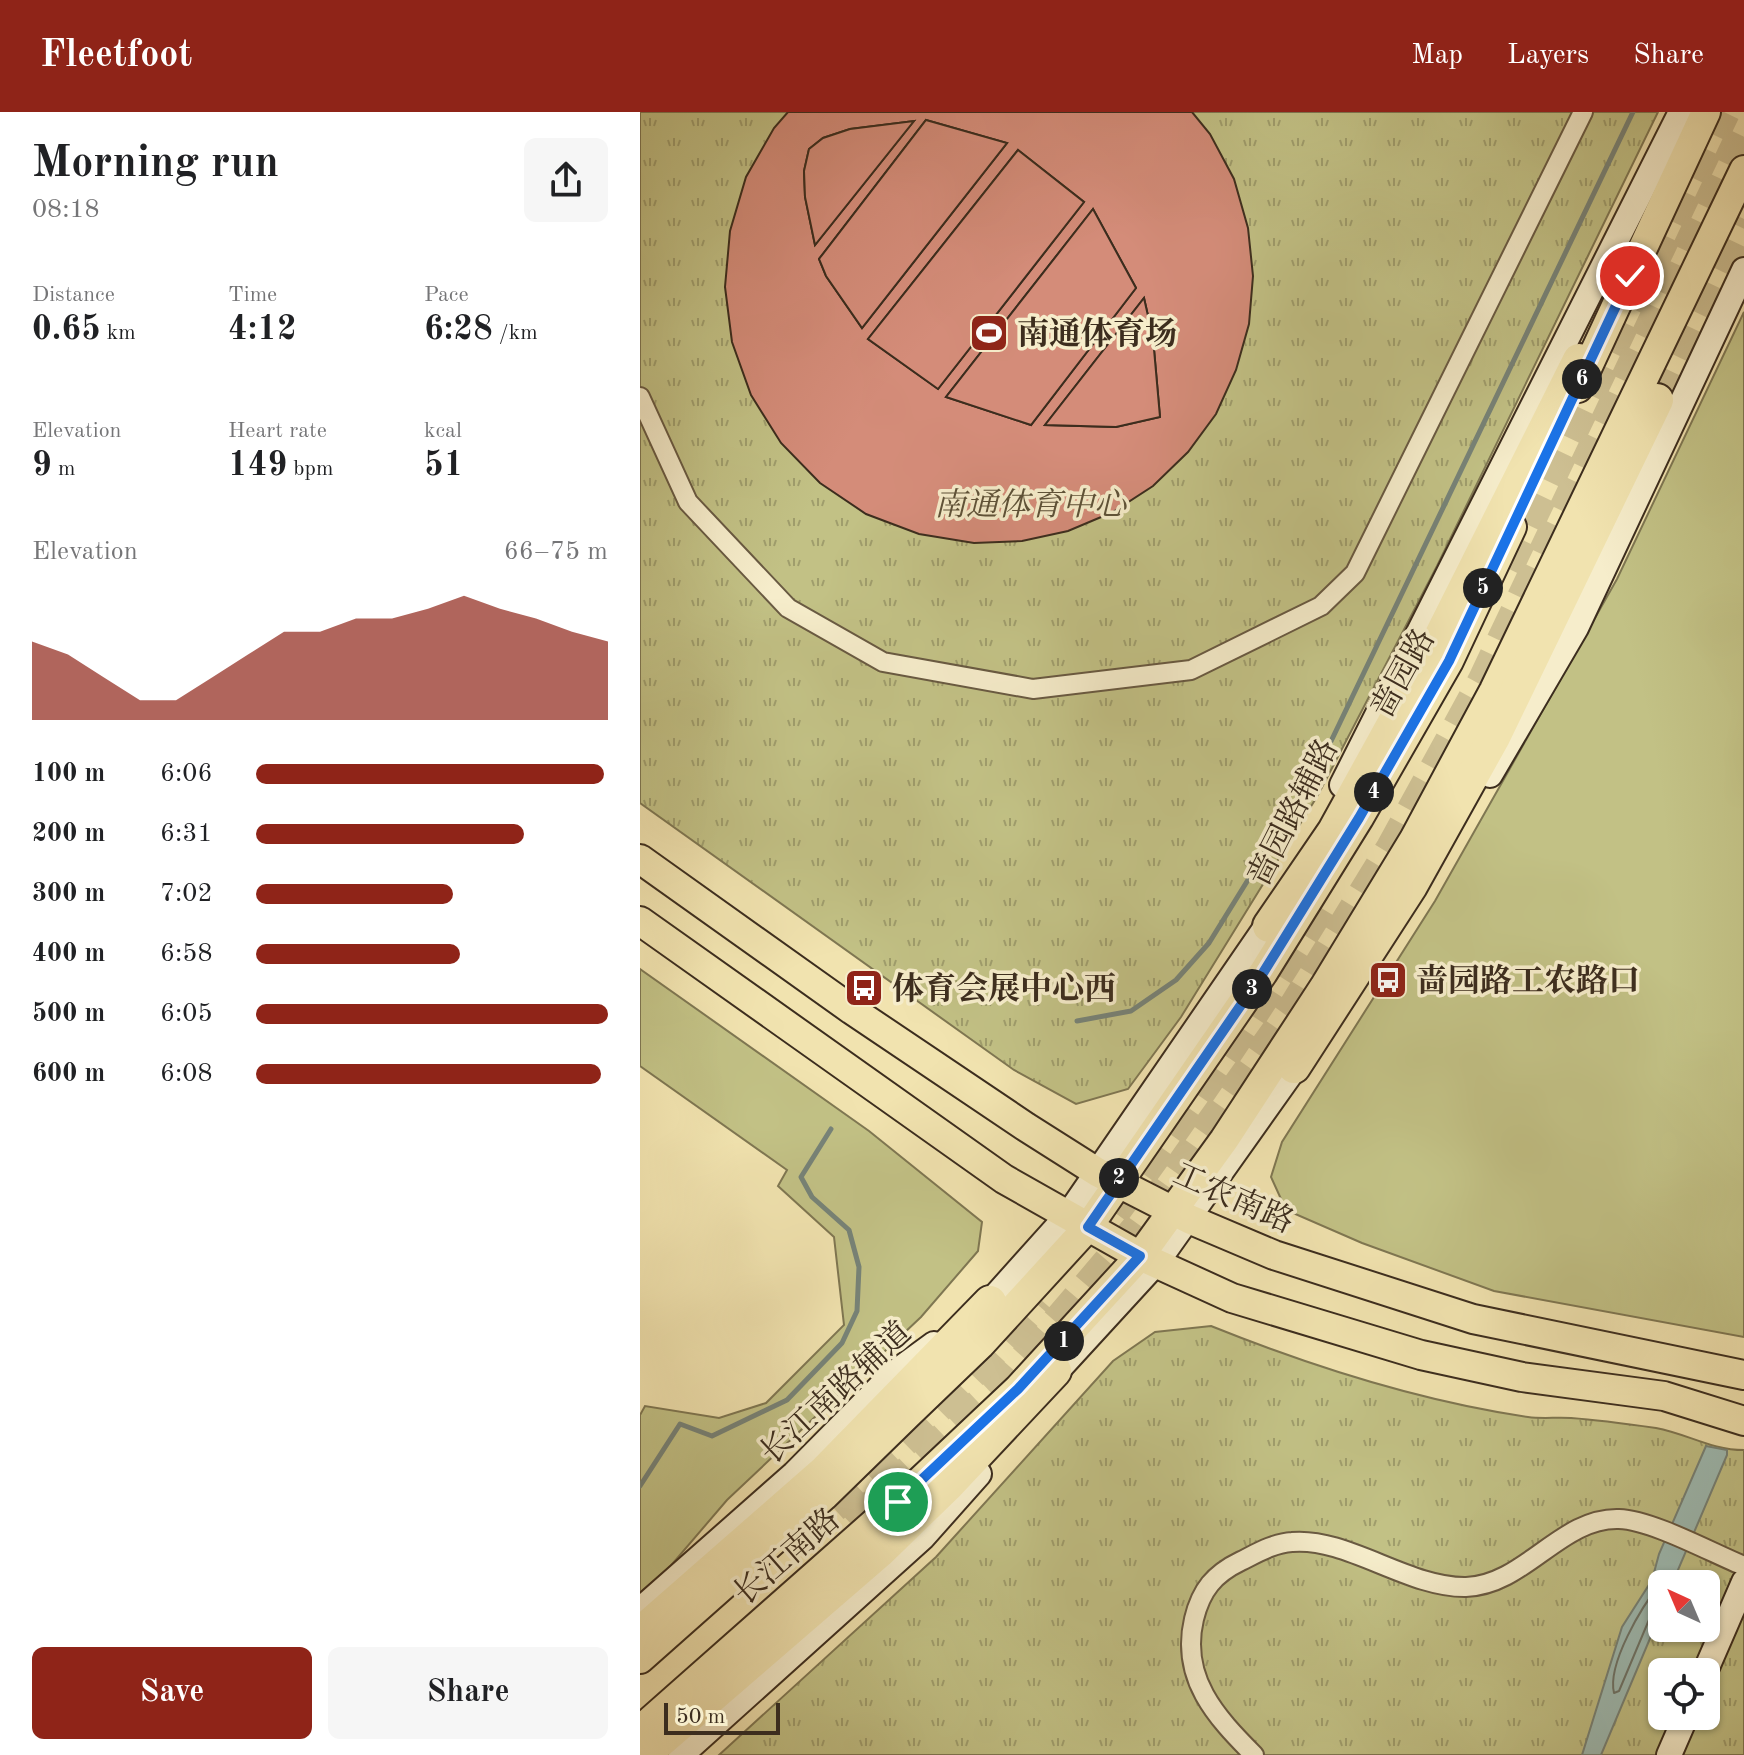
<!DOCTYPE html>
<meta charset="utf-8">
<style>
body{margin:0;font-family:"Old Standard TT","Noto Serif SC",serif;background:#f6f6f6;color:#202124;height:100vh;display:flex;flex-direction:column;font-size:30px;white-space:nowrap}
*{box-sizing:border-box;margin:0}
p{font-size:26px;color:#757577}
.icon{flex:none;width:44px;height:44px;fill:none;stroke:currentColor;stroke-width:2;stroke-linecap:round;stroke-linejoin:round}
.map{position:relative;flex:1;overflow:hidden}
.sheet{display:flex;flex-direction:column;background:#fff;width:640px}
.sheet>*{flex:none}
.needle{width:52px;rotate:316deg}
.controls{position:absolute;left:1008px;top:1458px;display:grid;gap:16px}
.controls a{display:grid;place-items:center;width:72px;height:72px;border-radius:12px;background:#fff;box-shadow:0 2px 6px #0004;font-size:40px}
.scale{position:absolute;left:24px;bottom:20px;width:116px;box-sizing:border-box;padding-left:8px;border:4px solid #3c2d1e;border-top:0;font-size:22px;line-height:28px;white-space:nowrap;color:#3c2d1e;-webkit-text-stroke:6px #f6edcb;paint-order:stroke}
.pin{position:absolute;display:grid;place-items:center;width:68px;height:68px;color:#fff;margin:-34px;border:4px solid #fff;border-radius:50%;box-shadow:0 2px 8px #0007}
.km{position:absolute;width:40px;height:40px;margin:-20px;border-radius:50%;background:#222;color:#fff;font-size:22px;line-height:40px;text-align:center}
.round{display:grid;place-items:center;flex:none;width:84px;height:84px;border-radius:12px;background:#f6f6f6}
.head{display:flex;align-items:center;justify-content:space-between;height:136px;padding:0 32px}
h1{font-size:44px;font-weight:700;line-height:60px}
.stats{display:grid;grid-template-columns:repeat(3,1fr);gap:12px;height:136px;padding:8px 32px}
.stats div{display:grid;align-content:center}
.stats b{font-size:34px;font-weight:700}
.stats small{font-size:22px;font-weight:400}
.stats p{font-size:22px}
.chart{height:224px;padding:16px 32px}
.chart p{display:flex;justify-content:space-between}
.chart svg{width:100%;height:144px;margin-top:8px;fill:#8f2418;opacity:.7}
.primary-button{display:flex;gap:16px;margin-top:auto;padding:16px 32px}
.primary-button a{flex:1;height:92px;border-radius:12px;background:#8f2418;color:#fff;font-size:32px;font-weight:700;line-height:92px;text-align:center}
.primary-button a+a{background:#f6f6f6;color:#202124}
ul{padding:0 32px;list-style:none;font-size:26px}
li{display:grid;grid-template-columns:128px 96px 1fr;align-items:center;height:60px}
li i{height:20px;border-radius:10px;background:#8f2418}
header{display:flex;align-items:center;gap:48px;box-sizing:border-box;height:112px;padding:0 40px;background:#8f2418;color:#fff}
header strong{font-size:38px}
nav{display:flex;gap:44px;margin-inline-start:auto;font-size:28px}
main{display:flex;flex:1;min-height:0}
.map>svg:first-child{display:block}
</style>
<header>
<strong>Fleetfoot</strong>
<nav><a>Map</a><a>Layers</a><a>Share</a></nav>
</header>
<main>
<section class="sheet">
<div class="head"><div><h1>Morning run</h1><p>08:18</p></div><a class="round"><svg class="icon" aria-label="share" viewBox="0 0 24 24"><path d="M12 15V3M7 8l5-5 5 5M5 13v7h14v-7"/></svg></a></div>
<div class="stats">
<div><p>Distance</p><b>0.65<small> km</small></b></div>
<div><p>Time</p><b>4:12</b></div>
<div><p>Pace</p><b>6:28<small> /km</small></b></div>
</div>
<div class="stats">
<div><p>Elevation</p><b>9<small> m</small></b></div>
<div><p>Heart rate</p><b>149<small> bpm</small></b></div>
<div><p>kcal</p><b>51</b></div>
</div>
<div class="chart"><p><span>Elevation</span>66–75 m</p>
<svg viewBox="0 0 160 44" preserveAspectRatio="none"><path d="M0 44V20L10 24L20 31L30 38L40 38L50 31L60 24L70 17L80 17L90 13L100 13L110 10L120 6L130 10L140 13L150 17L160 20V44z"/></svg>
</div>
<ul>
<li><b>100 m</b>6:06<i style="width:99%"></i></li>
<li><b>200 m</b>6:31<i style="width:76%"></i></li>
<li><b>300 m</b>7:02<i style="width:56%"></i></li>
<li><b>400 m</b>6:58<i style="width:58%"></i></li>
<li><b>500 m</b>6:05<i style="width:100%"></i></li>
<li><b>600 m</b>6:08<i style="width:98%"></i></li>
</ul>
<div class="primary-button"><a>Save</a><a>Share</a></div>
</section>
<div class="map">
<svg width="1104" height="1643" viewBox="0 0 1104 1643">
<defs>
<pattern id="park-tufts" width="24" height="20" patternUnits="userSpaceOnUse" patternTransform="scale(2)"><rect width="24" height="20" fill="#c2c185"/><path d="M3 7l-1-3M5 7V3M7 7l1-3M15 17l-1-3M17 17v-4M19 17l1-3" fill="none" stroke="#9f9d6c"/></pattern>
</defs>
<rect width="100%" height="100%" fill="#f1e3af"/>
<filter id="stains"><feTurbulence type="fractalNoise" baseFrequency=".0025" numOctaves="4"/><feColorMatrix values="0 0 0 0 .2 0 0 0 0 .09 0 0 0 0 .02 0 0 0 .5 -.17"/></filter>
<radialGradient id="worn" r=".72"><stop offset=".6" stop-color="#630" stop-opacity="0"/><stop offset="1" stop-color="#630" stop-opacity=".3"/></radialGradient>
<g fill="#c2c185" stroke="#7f7752" stroke-width="2">
<polygon points="1104,200 1104,1225 854,1179 722,1131 646,1098 631,1065 642,1030 795,789 977,467"/>
<polygon points="0,857 229,1019 342,1110 338,1139 281,1205 87,1388 28,1457 0,1481 0,1303 5,1294 79,1306 126,1291 204,1213 194,1125 138,1074 147,1058 0,954"/>
</g>
<g fill="url(#park-tufts)" stroke="#7f7752" stroke-width="2" fill-rule="evenodd">
<polygon points="0,0 1018,0 797,454 678,683 541,905 488,977 436,992 374,958 0,691"/>
<path d="M 571,1214 C 673,1255 779,1289 888,1305 C 902,1307 917,1305 931,1306 C 959,1308 988,1312 1016,1316 C 1048,1322 1071,1338 1104,1338 L 1104,1446 L 1054,1560 L 1022,1560 L 1022,1604 L 1035,1604 L 1018,1643 L 79,1643 L 296,1445 L 473,1249 L 515,1220 ZM 1022,1472 L 1066,1472 L 1066,1516 L 1022,1516 Z"/>
<polygon points="1104,1492 1104,1643 1038,1643 1055,1604 1066,1604 1066,1579"/>
</g>
<polygon fill="#9ebcb4" stroke="#778378" stroke-width="2" points="1066,1334 1087,1338 1087,1343 1032,1472 1022,1472 1022,1498 961,1643 942,1643 982,1515 1012,1468 1019,1442"/>
<g fill="none" stroke-linecap="round" stroke-linejoin="round">
<path stroke="#6d7469" stroke-width="2" d="M 1022,1498 L 1011,1503 L 979,1579 L 974,1581 C 967,1552 1002,1494 1020,1472 L 1025,1472"/>
<g stroke="#778378" stroke-width="5">
<polyline points="437,909 491,899 536,868 569,831 682,648 993,0"/>
<polyline points="0,1374 40,1312 72,1324 147,1288 202,1231 217,1199 219,1155 209,1118 172,1085 161,1065 191,1017"/>
</g>
</g>
<g fill="#d48c79" stroke="#3c2d1e" stroke-width="2" fill-rule="evenodd">
<path d="M 148,0 L 552,0 L 570,22 L 594,67 L 608,116 L 613,164 L 609,212 L 596,258 L 576,302 L 548,340 L 513,374 L 473,400 L 428,419 L 382,429 L 334,431 L 279,422 L 226,402 L 180,371 L 141,331 L 111,283 L 92,230 L 85,175 L 90,119 L 106,65 L 134,16 ZM 286,8 L 367,31 L 222,216 L 186,164 L 179,147 ZM 274,9 L 175,133 L 165,85 L 164,59 L 169,37 L 183,26 L 210,17 ZM 378,38 L 444,90 L 298,277 L 228,227 ZM 453,97 L 496,176 L 391,313 L 306,285 ZM 504,186 L 513,226 L 520,305 L 476,315 L 405,313 Z"/>
<polygon points="286,8 367,31 222,216 186,164 179,147"/>
<polygon points="274,9 175,133 165,85 164,59 169,37 183,26 210,17"/>
<polygon points="378,38 444,90 298,277 228,227"/>
<polygon points="453,97 496,176 391,313 306,285"/>
<polygon points="504,186 513,226 520,305 476,315 405,313"/>
</g>
<g fill="none" stroke-linecap="round" stroke-linejoin="round">
<g stroke="#cdbf92" stroke-width="32" stroke-dasharray="32 16" stroke-linecap="butt">
<polyline points="1017,288 1104,107"/>
<polyline points="867,456 1084,0"/>
<path d="M 474,1100 C 548,1000 618,897 683,790"/>
<polyline points="212,1413 370,1264 421,1206 496,1118 655,894 752,736 843,570 1104,19"/>
<path d="M 157,1427 C 242,1352 325,1273 400,1187"/>
</g>
<defs>
<g id="street">
<polyline points="0,285 48,390 148,496 243,550 393,577 551,558 681,494 715,461 943,0"/>
<path d="M 614,1643 C 576,1605 540,1566 554,1507 C 561,1478 574,1462 601,1449 C 617,1441 634,1431 652,1430 C 707,1425 768,1476 826,1475 C 885,1473 921,1405 979,1407 C 1012,1408 1072,1441 1104,1454"/>
</g>
<g id="secondary">
<polyline points="850,663 936,516 1104,158"/>
<polyline points="702,673 1041,0"/>
<polyline points="336,1200 350,1190 428,1103 637,799"/>
<polyline points="406,1271 517,1150 664,943"/>
<polyline points="0,1498 154,1362 253,1262 294,1232"/>
<polyline points="1065,1560 1104,1470"/>
<polyline points="41,1643 283,1425 339,1362"/>
<polyline points="1029,1643 1046,1604"/>
</g>
<g id="primary">
<polyline points="938,276 1066,0"/>
<polyline points="0,747 212,898 386,1015 457,1060 549,1107 634,1143 833,1207 1104,1263"/>
<polyline points="0,809 364,1067 500,1144 592,1186 781,1243 882,1265 1024,1284 1104,1309"/>
<polyline points="0,1547 185,1383 267,1303 340,1233 448,1115 623,861 719,706 809,549 872,415"/>
<polyline points="0,1618 258,1390 378,1277 500,1144 584,1028 684,875 774,727 854,578 1104,58"/>
</g>
<g id="highway">
<polyline points="629,814 694,719 791,543 939,248"/>
<polyline points="654,955 771,774 854,625 1017,288"/>
<polyline points="0,1521 185,1359 350,1190"/>
<polyline points="4,1643 239,1440 308,1373 415,1259"/>
</g>
</defs>
<use href="#street" stroke="#695a42" stroke-width="22"/>
<use href="#secondary" stroke="#3c2d1e" stroke-width="28"/>
<use href="#primary" stroke="#3c2d1e" stroke-width="32"/>
<use href="#highway" stroke="#3c2d1e" stroke-width="36"/>
<use href="#street" stroke="#f6edcb" stroke-width="18"/>
<use href="#secondary" stroke="#f6edcb" stroke-width="24"/>
<use href="#primary" stroke="#f1e3af" stroke-width="28"/>
<use href="#highway" stroke="#f1e3af" stroke-width="32"/>
</g>
<g fill="none" stroke-linecap="round" stroke-linejoin="round">
<defs>
<polyline id="route" points="258,1390 378,1277 500,1144 448,1115 623,861 719,706 809,549 990,164"/>
</defs>
<use href="#route" stroke="#fff" stroke-width="16"/>
<use href="#route" stroke="#1a73e8" stroke-width="10"/>
</g>
<defs>
<symbol id="stadium-square" viewBox="-11 -11 22 22"><rect x="-9" y="-9" width="18" height="18" rx="4" fill="#8f2418" stroke="#f6edcb"/><path d="M0-5a6.5 5 0 1 0 0 10a6.5 5 0 1 0 0-10ZM-3.5-1.8h7v3.6h-7Z" fill="#fff"/></symbol>
<symbol id="bus-square" viewBox="-11 -11 22 22"><rect x="-9" y="-9" width="18" height="18" rx="4" fill="#8f2418" stroke="#f6edcb"/><path d="M-5-6H5V4H4V6H2V4H-2V6H-4V4H-5ZM-3.5-4V0h7V-4ZM-3.5 1.2v1.5H-2V1.2ZM2 1.2v1.5H3.5V1.2Z" fill="#fff"/></symbol>
</defs>
<g fill-rule="evenodd">
<use href="#stadium-square" x="327" y="199" width="44" height="44"/>
<use href="#bus-square" x="726" y="846" width="44" height="44"/>
<use href="#bus-square" x="202" y="854" width="44" height="44"/>
</g>
<g text-anchor="middle" stroke-width="7" stroke-linejoin="round" paint-order="stroke">
<g font-size="32" font-weight="bold" fill="#3c2d1e" stroke="#f6edcb" text-anchor="start">
<text x="377" y="232">南通体育场</text>
<text x="776" y="879">啬园路工农路口</text>
<text x="252" y="887">体育会展中心西</text>
</g>
<g font-size="32" font-style="italic" fill="#5e5238" stroke="#f6edcb">
<text x="390" y="403">南通体育中心</text>
</g>
<g font-size="32" fill="#3c2d1e" stroke="#f6edcb">
<text transform="translate(762 561) rotate(-61)" y="11">啬园路</text>
<text transform="translate(652 700) rotate(-63)" y="11">啬园路辅路</text>
<text transform="translate(594 1085) rotate(24)" y="11">工农南路</text>
<text transform="translate(195 1280) rotate(-43)" y="11">长江南路辅道</text>
<text transform="translate(146 1444) rotate(-41)" y="11">长江南路</text>
</g>
</g>
<rect width="100%" height="100%" filter="url(#stains)"/>
<rect width="100%" height="100%" fill="url(#worn)"/>
</svg>
<div class="controls">
<a><svg class="needle" viewBox="-14 -14 28 28"><path d="M0-13l5 13h-10z" fill="#e53935"/><path d="M0 13l5-13h-10z" fill="#757577"/></svg></a>
<a><svg class="icon" aria-label="locate" viewBox="0 0 24 24"><circle cx="12" cy="12" r="6"/><path d="M12 2v4M12 18v4M2 12h4M18 12h4"/></svg></a>
</div>
<div class="scale">50 m</div>
<div class="pin" style="left:258px;top:1390px;background:#1e9e55"><svg class="icon" aria-label="arrive" viewBox="0 0 24 24"><path d="M6 21V4h12l-3 4 3 4H6"/></svg></div>
<div class="pin" style="left:990px;top:164px;background:#d93025"><svg class="icon" aria-label="check" viewBox="0 0 24 24"><path d="M5 12l5 5 9-10"/></svg></div>
<b class="km" style="left:424px;top:1229px">1</b>
<b class="km" style="left:479px;top:1066px">2</b>
<b class="km" style="left:612px;top:877px">3</b>
<b class="km" style="left:734px;top:680px">4</b>
<b class="km" style="left:843px;top:476px">5</b>
<b class="km" style="left:942px;top:267px">6</b>
</div>
</main>
